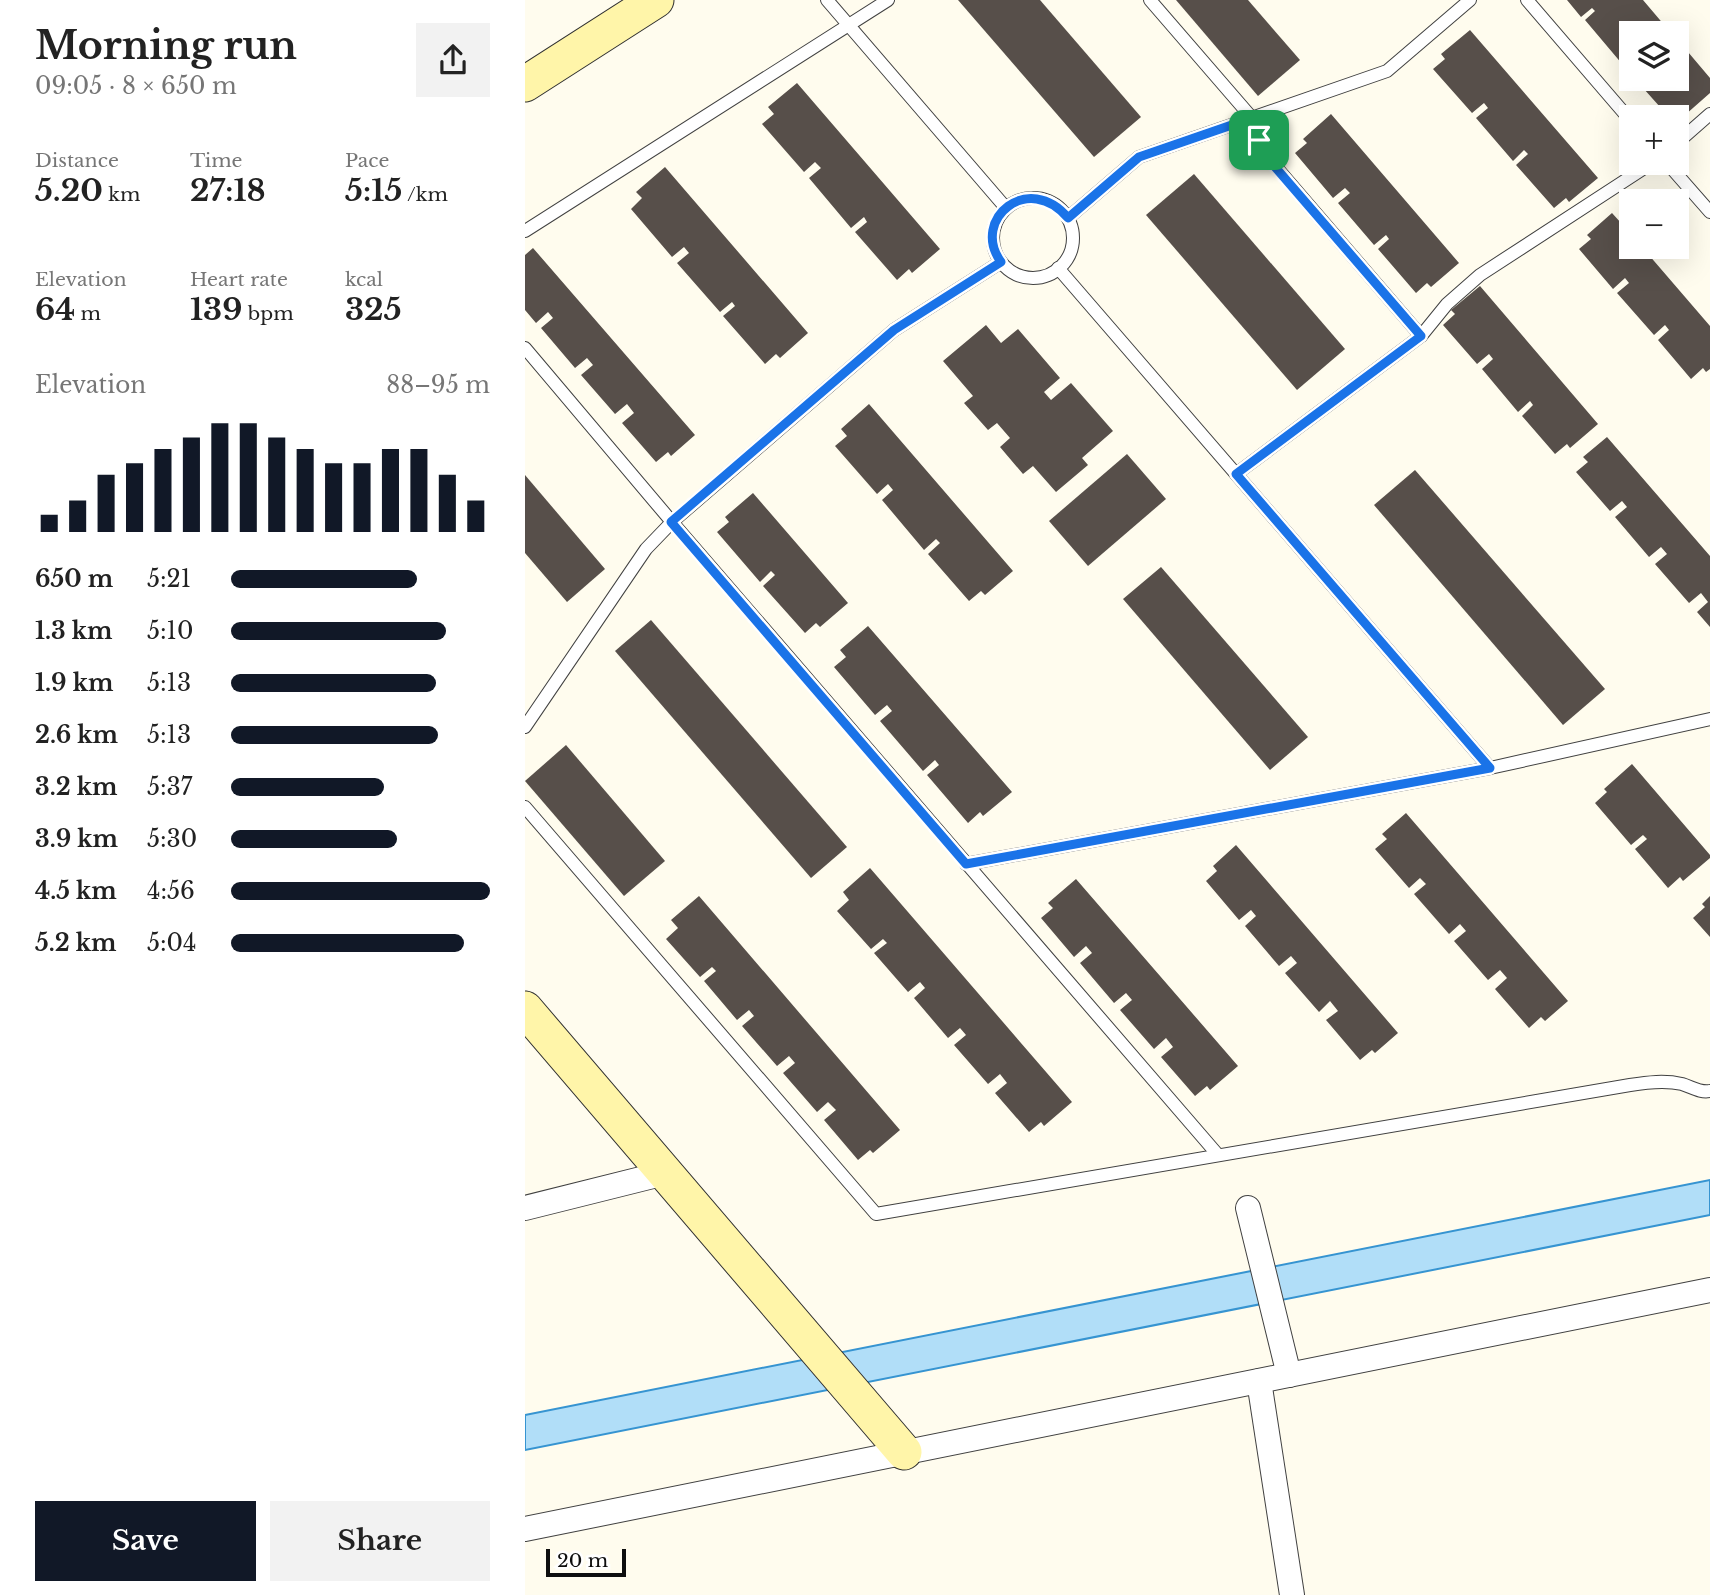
<!DOCTYPE html>
<meta charset="utf-8">
<style>
body{margin:0;font-family:"Libre Baskerville",serif;background:#f2f2f2;color:#222;height:100vh;display:flex;flex-direction:column;font-size:26px;white-space:nowrap}
*{box-sizing:border-box;margin:0}
p{font-size:23px;color:#767676}
.icon{flex:none;width:38px;height:38px;fill:none;stroke:currentColor;stroke-width:2;stroke-linecap:round;stroke-linejoin:round}
.map{position:relative;flex:1;overflow:hidden}
.panel{display:flex;flex-direction:column;background:#fff;width:525px}
.panel>*{flex:none}
.buttons{position:absolute;left:1094px;top:21px;display:grid;gap:14px}
.buttons a{display:grid;place-items:center;width:70px;height:70px;border-radius:0px;background:#fff;box-shadow:0 7px 28px #0002;font-size:35px}
.scale{position:absolute;left:21px;bottom:18px;width:80px;box-sizing:border-box;padding-left:7px;border:4px solid #0e0e0e;border-top:0;font-size:19px;line-height:24px;white-space:nowrap;color:#0e0e0e;-webkit-text-stroke:5px #fff;paint-order:stroke}
.pin{position:absolute;display:grid;place-items:center;width:60px;height:60px;color:#fff;margin:-30px;border-radius:14px;box-shadow:0 4px 10px #0006}
.round{display:grid;place-items:center;flex:none;width:74px;height:74px;border-radius:0px;background:#f2f2f2}
.overview{display:flex;align-items:center;justify-content:space-between;height:119px;padding:0 35px}
h1{font-size:38px;font-weight:700;line-height:52px}
.figures{display:grid;grid-template-columns:repeat(3,1fr);gap:10px;height:119px;padding:7px 35px}
.figures div{display:grid;align-content:center}
.figures b{font-size:30px;font-weight:700}
.figures small{font-size:19px;font-weight:400}
.figures p{font-size:19px}
.chart{height:196px;padding:14px 35px}
.chart p{display:flex;justify-content:space-between}
.chart svg{width:100%;height:126px;margin-top:7px;stroke:#111827;stroke-width:6}
.button{display:flex;gap:14px;margin-top:auto;padding:14px 35px}
.button a{flex:1;height:80px;border-radius:0px;background:#111827;color:#fff;font-size:28px;font-weight:700;line-height:80px;text-align:center}
.button a+a{background:#f2f2f2;color:#222}
ul{padding:0 35px;list-style:none;font-size:23px}
li{display:grid;grid-template-columns:112px 84px 1fr;align-items:center;height:52px}
li i{height:18px;border-radius:9px;background:#111827}
main{display:flex;flex:1;min-height:0}
.map>svg:first-child{display:block}
</style>
<main>
<section class="panel">
<div class="overview"><div><h1>Morning run</h1><p>09:05 · 8 × 650 m</p></div><a class="round"><svg class="icon" aria-label="share" viewBox="0 0 24 24"><path d="M12 15V3M7 8l5-5 5 5M5 13v7h14v-7"/></svg></a></div>
<div class="figures">
<div><p>Distance</p><b>5.20<small> km</small></b></div>
<div><p>Time</p><b>27:18</b></div>
<div><p>Pace</p><b>5:15<small> /km</small></b></div>
</div>
<div class="figures">
<div><p>Elevation</p><b>64<small> m</small></b></div>
<div><p>Heart rate</p><b>139<small> bpm</small></b></div>
<div><p>kcal</p><b>325</b></div>
</div>
<div class="chart"><p><span>Elevation</span>88–95 m</p>
<svg viewBox="0 0 160 44" preserveAspectRatio="none"><path d="M5 44V38M15 44V33M25 44V24M35 44V20M45 44V15M55 44V11M65 44V6M75 44V6M85 44V11M95 44V15M105 44V20M115 44V20M125 44V15M135 44V15M145 44V24M155 44V33"/></svg>
</div>
<ul>
<li><b>650 m</b>5:21<i style="width:72%"></i></li>
<li><b>1.3 km</b>5:10<i style="width:83%"></i></li>
<li><b>1.9 km</b>5:13<i style="width:79%"></i></li>
<li><b>2.6 km</b>5:13<i style="width:80%"></i></li>
<li><b>3.2 km</b>5:37<i style="width:59%"></i></li>
<li><b>3.9 km</b>5:30<i style="width:64%"></i></li>
<li><b>4.5 km</b>4:56<i style="width:100%"></i></li>
<li><b>5.2 km</b>5:04<i style="width:90%"></i></li>
</ul>
<div class="button"><a>Save</a><a>Share</a></div>
</section>
<div class="map">
<svg width="1185" height="1595" viewBox="0 0 1185 1595">
<rect width="100%" height="100%" fill="#fffcee"/>
<polygon fill="#b1def8" stroke="#3694d1" stroke-width="2" points="1185,1180 1185,1215 0,1450 0,1415"/>
<g fill="#574f4a">
<polygon points="433,0 515,0 616,117 569,157"/>
<polygon points="651,0 723,0 775,60 733,96"/>
<polygon points="1042,0 1118,0 1146,33 1106,33 1106,59 1098,65 1060,20 1070,11 1067,8 1056,17"/>
<polygon points="945,30 1073,178 1044,202 1041,198 1029,208 991,165 1003,154 999,150 988,161 951,118 963,108 959,103 947,113 908,69 920,59 916,54"/>
<polygon points="1152,39 1185,78 1185,93 1160,115 1155,108 1144,117 1110,79 1152,79"/>
<polygon points="272,83 415,249 387,273 384,269 372,280 330,232 342,222 339,217 326,228 284,178 296,168 290,162 279,172 237,124 249,114 243,107"/>
<polygon points="806,114 934,263 906,287 902,283 891,293 853,249 864,239 861,235 849,245 813,203 825,193 820,188 808,198 770,153 782,143 778,139"/>
<polygon points="140,167 283,333 255,358 251,354 240,364 198,316 210,306 207,302 195,312 152,263 164,253 159,247 147,257 106,209 117,198 111,192"/>
<polygon points="669,174 820,349 772,390 621,215"/>
<polygon points="1087,213 1106,234 1106,247 1117,247 1185,326 1185,369 1181,372 1178,368 1166,379 1133,340 1144,330 1140,325 1129,335 1092,293 1104,283 1100,278 1088,289 1054,249 1066,239 1062,235"/>
<polygon points="8,248 170,435 146,456 143,452 131,462 97,423 109,413 102,404 90,414 56,375 68,365 62,358 50,368 16,328 28,318 23,312 11,323 0,310 0,255"/>
<polygon points="955,286 1073,424 1045,448 1042,444 1030,454 997,416 1008,405 1005,401 993,412 957,369 968,359 964,354 952,364 918,325 930,314 926,310"/>
<polygon points="461,325 476,343 493,329 535,378 519,392 526,400 546,383 588,431 557,458 563,465 531,492 508,466 498,474 475,447 485,438 472,423 463,430 439,403 448,396 418,361"/>
<polygon points="344,404 488,571 460,595 456,591 444,601 403,554 415,543 411,539 399,550 357,500 368,490 363,484 352,494 310,446 322,436 316,429"/>
<polygon points="1082,437 1185,556 1185,627 1172,612 1183,602 1176,593 1164,603 1130,564 1142,554 1136,547 1124,557 1090,517 1102,507 1097,501 1085,511 1051,472 1063,462 1058,457"/>
<polygon points="602,454 641,499 563,566 524,521"/>
<polygon points="890,470 1080,689 1038,725 849,505"/>
<polygon points="0,475 80,569 42,602 0,553"/>
<polygon points="228,493 323,603 295,627 291,623 280,633 238,586 250,575 246,571 235,582 192,532 204,522 200,517"/>
<polygon points="636,567 783,737 745,770 598,599"/>
<polygon points="126,620 322,847 286,878 90,651"/>
<polygon points="343,626 487,792 458,816 455,812 443,823 402,775 414,765 410,760 398,771 355,721 367,711 362,705 350,715 309,667 321,657 315,650"/>
<polygon points="41,745 140,861 99,896 0,781"/>
<polygon points="1107,764 1185,855 1185,858 1158,881 1155,877 1143,888 1110,849 1122,839 1118,835 1106,845 1070,803 1082,792 1079,789"/>
<polygon points="881,813 1043,1001 1020,1021 1016,1017 1004,1028 970,989 982,978 975,970 963,980 929,941 941,931 935,924 924,934 889,894 901,884 895,878 884,888 850,849 862,839 857,834"/>
<polygon points="711,845 873,1033 850,1053 847,1050 835,1060 801,1020 813,1011 805,1001 794,1012 760,973 772,963 766,956 754,966 720,926 731,916 726,910 714,920 681,881 692,871 688,866"/>
<polygon points="345,868 547,1102 519,1126 516,1122 504,1132 470,1093 482,1083 475,1074 463,1084 429,1045 441,1035 435,1028 423,1038 389,998 400,988 395,982 383,992 349,953 362,943 358,939 346,949 312,911 324,900 318,892"/>
<polygon points="551,879 713,1066 685,1090 682,1086 670,1096 636,1057 648,1047 641,1038 629,1049 595,1010 607,1000 601,993 589,1003 555,963 567,953 561,946 549,957 516,918 528,908 523,903"/>
<polygon points="174,896 375,1130 348,1153 345,1150 333,1160 299,1120 311,1110 303,1102 292,1112 258,1073 270,1063 264,1056 252,1066 217,1026 229,1016 224,1010 212,1020 179,981 191,971 187,967 175,977 141,939 153,928 146,920"/>
<polygon points="1185,896 1185,937 1168,918 1180,907 1177,904"/>
</g>
<g fill="none" stroke-linecap="round" stroke-linejoin="round">
<defs>
<g id="lane">
<polyline points="302,0 481,208"/>
<polyline points="625,0 727,118 739,153 896,336"/>
<polyline points="1002,0 1106,121"/>
<polyline points="1152,143 1185,114"/>
<polyline points="1142,163 1185,212"/>
<circle cx="508" cy="238" r="40"/>
<polyline points="543,218 614,157 862,71 945,0"/>
<polyline points="0,231 363,0"/>
<polyline points="533,268 965,768"/>
<polyline points="0,348 147,522 693,1155"/>
<polyline points="711,474 896,336 922,304 955,275 1127,163"/>
<polyline points="0,727 121,549 147,522 369,330 476,262"/>
<path d="M 0,807 L 351,1214 L 1105,1085 C 1123,1082 1140,1080 1157,1084 C 1167,1087 1175,1093 1185,1091"/>
<polyline points="441,864 965,768 1185,719"/>
</g>
<g id="street">
<polyline points="0,1208 140,1173"/>
<polyline points="723,1208 764,1375"/>
<polyline points="734,1381 767,1595"/>
<polyline points="0,1529 1185,1290"/>
</g>
<g id="secondary">
<polyline points="0,84 131,0"/>
<polyline points="0,1009 379,1452"/>
</g>
</defs>
<use href="#lane" stroke="#414141" stroke-width="14"/>
<use href="#street" stroke="#414141" stroke-width="26"/>
<use href="#secondary" stroke="#303030" stroke-width="37"/>
<use href="#lane" stroke="#fff" stroke-width="12"/>
<use href="#street" stroke="#fff" stroke-width="24"/>
<use href="#secondary" stroke="#fff5a9" stroke-width="35"/>
</g>
<g fill="none" stroke-linecap="round" stroke-linejoin="round">
<defs>
<path id="route" d="M 727,118 L 738,153 L 896,336 L 711,474 L 965,768 L 441,864 L 146,522 L 369,330 L 476,262 C 445,219 504,171 543,218 L 614,157 Z"/>
</defs>
<use href="#route" stroke="#fff" stroke-width="14"/>
<use href="#route" stroke="#1a73e8" stroke-width="9"/>
</g>
</svg>
<div class="buttons">
<a><svg class="icon" aria-label="layers" viewBox="0 0 24 24"><path d="M12 4l9 5-9 5-9-5zM3 14l9 5 9-5"/></svg></a>
<a>+</a>
<a>−</a>
</div>
<div class="scale">20 m</div>
<div class="pin" style="left:734px;top:140px;background:#1e9e55"><svg class="icon" aria-label="arrive" viewBox="0 0 24 24"><path d="M6 21V4h12l-3 4 3 4H6"/></svg></div>
</div>
</main>
